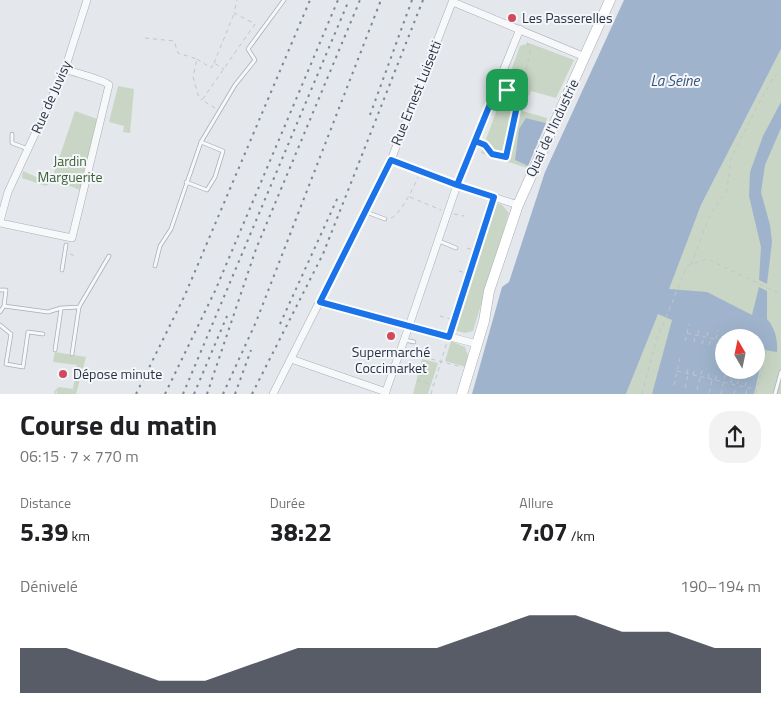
<!DOCTYPE html>
<html lang="fr">
<meta charset="utf-8">
<style>
body{margin:0;font-family:"Titillium Web",sans-serif;background:#f2f2f2;color:#202124;height:100vh;display:flex;flex-direction:column;font-size:19px;white-space:nowrap}
*{box-sizing:border-box;margin:0}
p{font-size:16px;color:#757577}
.icon{flex:none;width:28px;height:28px;fill:none;stroke:currentColor;stroke-width:2;stroke-linecap:round;stroke-linejoin:round}
.map{position:relative;height:394px;overflow:hidden}
.side{display:flex;flex-direction:column;background:#fff;flex:1}
.side>*{flex:none}
.needle{width:32px;rotate:351deg}
.buttons{position:absolute;left:715px;top:329px;display:grid;gap:10px}
.buttons a{display:grid;place-items:center;width:50px;height:50px;border-radius:50%;background:#fff;box-shadow:0 5px 20px #0002;font-size:25px}
.pin{position:absolute;display:grid;place-items:center;width:42px;height:42px;color:#fff;margin:-21px;border-radius:10px;box-shadow:0 2px 8px #0006}
.round{display:grid;place-items:center;flex:none;width:52px;height:52px;border-radius:20px;background:#f2f2f2}
.overview{display:flex;align-items:center;justify-content:space-between;height:85px;padding:0 20px}
h1{font-size:28px;font-weight:700;line-height:38px}
.metrics{display:grid;grid-template-columns:repeat(3,1fr);gap:8px;height:85px;padding:5px 20px}
.metrics div{display:grid;align-content:center}
.metrics b{font-size:25px;font-weight:700}
.metrics small{font-size:14px;font-weight:400}
.metrics p{font-size:14px}
.chart{height:140px;padding:10px 20px}
.chart p{display:flex;justify-content:space-between}
.chart svg{width:100%;height:90px;margin-top:5px;fill:#111827;opacity:.7}
.map>svg:first-child{display:block}
</style>
<div class="map">
<svg width="781" height="394" viewBox="0 0 781 394">
<rect width="100%" height="100%" fill="#e4e7ec"/>
<g fill="#c9d6c5" fill-rule="evenodd">
<polygon points="529,43 574,60 556,98 531,91 522,111 547,118 546,123 526,118 515,160 528,166 527,168 481,153 520,46"/>
<path d="M 781,49 L 781,394 L 626,394 L 701,205 ZM 724,338 L 756,338 L 756,370 L 724,370 Z"/>
<polygon points="118,86 134,89 130,133 123,132 124,126 109,122"/>
<polygon points="75,111 97,119 80,190 52,179"/>
<polygon points="23,171 50,183 46,186 22,178"/>
<polygon points="488,199 502,205 509,213 473,331 465,333 447,328"/>
<polygon points="451,341 465,347 468,356 466,367 445,361"/>
<polygon points="55,352 86,357 76,394 57,394 56,389 59,387 73,389 77,365 53,362"/>
<polygon points="422,359 438,363 428,394 413,394"/>
</g>
<g fill="#9fb4cc" fill-rule="evenodd">
<path d="M 624,0 L 781,0 L 781,49 L 701,205 L 669,289 L 707,292 L 752,315 L 759,287 L 767,291 L 767,319 C 775,328 778,340 777,352 L 764,350 L 754,394 L 652,394 L 672,320 L 658,314 L 626,394 L 472,394 L 502,287 L 509,282 L 545,172 ZM 724,338 L 756,338 L 756,370 L 724,370 Z"/>
<polygon points="781,102 781,128 765,165 761,192 770,225 772,242 767,284 759,280 761,247 749,196 750,172 763,136"/>
<polygon points="526,118 546,123 528,166 515,160 519,129"/>
</g>
<g fill="none" stroke-linecap="round" stroke-linejoin="round">
<defs>
<g id="service">
<polyline points="12,134 12,143 28,149"/>
<polyline points="186,182 207,190 215,177 223,151 201,142"/>
<polyline points="366,212 385,219"/>
<polyline points="439,241 456,248"/>
<polyline points="155,266 160,246 171,229 201,142 235,85 255,60 248,49 284,0"/>
<polyline points="62,270 66,245"/>
<polyline points="0,290 6,290 4,306 48,312 61,308 79,307 109,256"/>
<polyline points="0,312 4,306"/>
<polyline points="0,325 11,334 6,364 23,367 28,332 43,334"/>
<polyline points="405,340 414,342"/>
<polyline points="55,350 61,309"/>
<polyline points="72,354 79,307"/>
<polyline points="775,394 781,372"/>
</g>
<g id="minor">
<polyline points="453,2 585,57"/>
<polyline points="391,160 457,185 518,205"/>
<polyline points="0,221 8,192 65,69 87,0"/>
<path d="M 0,223 L 72,238 L 109,85 C 105,80 75,73 65,69"/>
<polyline points="320,302 409,326 457,185 520,29"/>
<polyline points="291,359 386,392"/>
<polyline points="273,394 391,160 453,0"/>
<polyline points="385,394 409,326 477,344"/>
</g>
<polyline id="secondary" points="462,394 484,321 489,291 518,205 610,0"/>
</defs>
<use href="#service" stroke="#a9aeb7" stroke-width="4.5"/>
<use href="#minor" stroke="#a9aeb7" stroke-width="8"/>
<use href="#secondary" stroke="#a9aeb7" stroke-width="11"/>
<g stroke="#c2c5cb" stroke-width="1" stroke-dasharray="4 4" stroke-linecap="butt">
<polyline points="145,38 174,41 178,53 197,59 193,77 199,98 202,100"/>
<polyline points="197,59 211,68 214,63 224,69"/>
<polyline points="214,63 234,14"/>
<polyline points="505,89 520,92"/>
<polyline points="215,108 202,100 255,24 234,13 237,0"/>
<polyline points="481,143 485,145 492,154 506,157 530,52 527,41"/>
<polyline points="410,197 441,210"/>
<polyline points="454,214 464,216"/>
<path d="M 391,218 C 400,215 414,187 418,177"/>
<polyline points="467,248 476,251"/>
<polyline points="70,254 76,256"/>
<polyline points="691,264 710,215 727,190 731,158 756,109 773,78 781,71"/>
<polyline points="459,271 469,274"/>
<polyline points="440,316 453,320"/>
<polyline points="451,329 492,204"/>
<polyline points="687,333 724,341"/>
<polyline points="698,334 700,326"/>
<polyline points="707,336 709,328"/>
<polyline points="726,338 727,332"/>
<polyline points="736,338 737,334"/>
<polyline points="747,338 748,337"/>
<polyline points="716,339 718,330"/>
<polyline points="685,341 689,324"/>
<polyline points="694,342 695,335"/>
<polyline points="702,344 704,337"/>
<polyline points="709,345 711,339"/>
<polyline points="716,347 718,340"/>
<polyline points="756,348 762,350 758,371 761,371"/>
<polyline points="408,353 462,367"/>
<polyline points="677,371 757,390"/>
<polyline points="687,373 689,366"/>
<polyline points="693,375 695,368"/>
<polyline points="708,378 709,371"/>
<polyline points="417,380 433,385"/>
<polyline points="715,380 717,373"/>
<polyline points="731,383 732,377"/>
<polyline points="737,384 739,378"/>
<polyline points="674,385 680,358"/>
<polyline points="745,386 747,380"/>
<polyline points="685,388 688,375"/>
<polyline points="697,390 702,370"/>
<polyline points="709,393 712,380"/>
<polyline points="55,394 55,389"/>
<polyline points="431,394 447,342"/>
<polyline points="642,394 655,344 687,266 707,259 781,294"/>
<polyline points="721,394 725,375"/>
<polyline points="734,394 736,386"/>
<polyline points="746,394 747,388"/>
<polyline points="756,394 766,351"/>
</g>
<use href="#service" stroke="#f7f8fa" stroke-width="3"/>
<use href="#minor" stroke="#f7f8fa" stroke-width="7"/>
<use href="#secondary" stroke="#fff" stroke-width="10"/>
<g stroke="#7d8696" stroke-width="2" stroke-dasharray="2.5 5" stroke-linecap="butt">
<polyline points="370,115 412,0"/>
<polyline points="280,324 338,197"/>
<polyline points="136,394 185,295 310,0"/>
<polyline points="165,394 215,291 338,0"/>
<polyline points="183,394 349,0"/>
<polyline points="194,394 227,316"/>
<polyline points="207,394 256,249 360,0"/>
<polyline points="223,394 256,322 381,0"/>
<polyline points="235,394 251,350"/>
<polyline points="252,394 323,254 423,0"/>
</g>
</g>
<g fill="none" stroke-linecap="round" stroke-linejoin="round">
<defs>
<polyline id="route" points="507,90 497,87 457,185 391,160 320,302 449,337 494,197 457,185 475,141 485,145 492,154 506,157 520,92 507,90"/>
</defs>
<use href="#route" stroke="#fff" stroke-width="10"/>
<use href="#route" stroke="#1a73e8" stroke-width="6"/>
</g>
<g fill="#d1495b" stroke="#f4f6f9" stroke-width="2">
<circle cx="512" cy="18" r="5"/>
<circle cx="391" cy="336" r="5"/>
<circle cx="63" cy="374" r="5"/>
</g>
<g text-anchor="middle" stroke-width="4" stroke-linejoin="round" paint-order="stroke">
<g font-size="14" fill="#2b3445" stroke="#f4f6f9" text-anchor="start">
<text x="522" y="23">Les Passerelles</text>
<text x="391" y="357" text-anchor="middle">Supermarché<tspan x="391" dy="16">Coccimarket</tspan></text>
<text x="73" y="379">Dépose minute</text>
</g>
<g font-size="14" fill="#2b3445" stroke="#f4f6f9">
<text transform="translate(416 93) rotate(-68)" y="5">Rue Ernest Luisetti</text>
<text transform="translate(51 97) rotate(-66)" y="5">Rue de Juvisy</text>
<text transform="translate(552 128) rotate(-65)" y="5">Quai de l'Industrie</text>
</g>
<g font-size="14" fill="#3f6138" stroke="#f4f6f9">
<text x="70" y="166">Jardin<tspan x="70" dy="16">Marguerite</tspan></text>
</g>
<g font-size="15" font-style="italic" fill="#34527a" stroke="#f4f6f9">
<text x="675" y="86">La Seine</text>
</g>
</g>
</svg>
<div class="buttons">
<a><svg class="needle" viewBox="-14 -14 28 28"><path d="M0-13l5 13h-10z" fill="#e53935"/><path d="M0 13l5-13h-10z" fill="#757577"/></svg></a>
</div>
<div class="pin" style="left:507px;top:90px;background:#1e9e55"><svg class="icon" aria-label="arrive" viewBox="0 0 24 24"><path d="M6 21V4h12l-3 4 3 4H6"/></svg></div>
</div>
<section class="side">
<div class="overview"><div><h1>Course du matin</h1><p>06:15 · 7 × 770 m</p></div><a class="round"><svg class="icon" aria-label="share" viewBox="0 0 24 24"><path d="M12 15V3M7 8l5-5 5 5M5 13v7h14v-7"/></svg></a></div>
<div class="metrics">
<div><p>Distance</p><b>5.39<small> km</small></b></div>
<div><p>Durée</p><b>38:22</b></div>
<div><p>Allure</p><b>7:07<small> /km</small></b></div>
</div>
<div class="chart"><p><span>Dénivelé</span>190–194 m</p>
<svg viewBox="0 0 160 44" preserveAspectRatio="none"><path d="M0 44V22L10 22L20 30L30 38L40 38L50 30L60 22L70 22L80 22L90 22L100 14L110 6L120 6L130 14L140 14L150 22L160 22V44z"/></svg>
</div>
</section>
